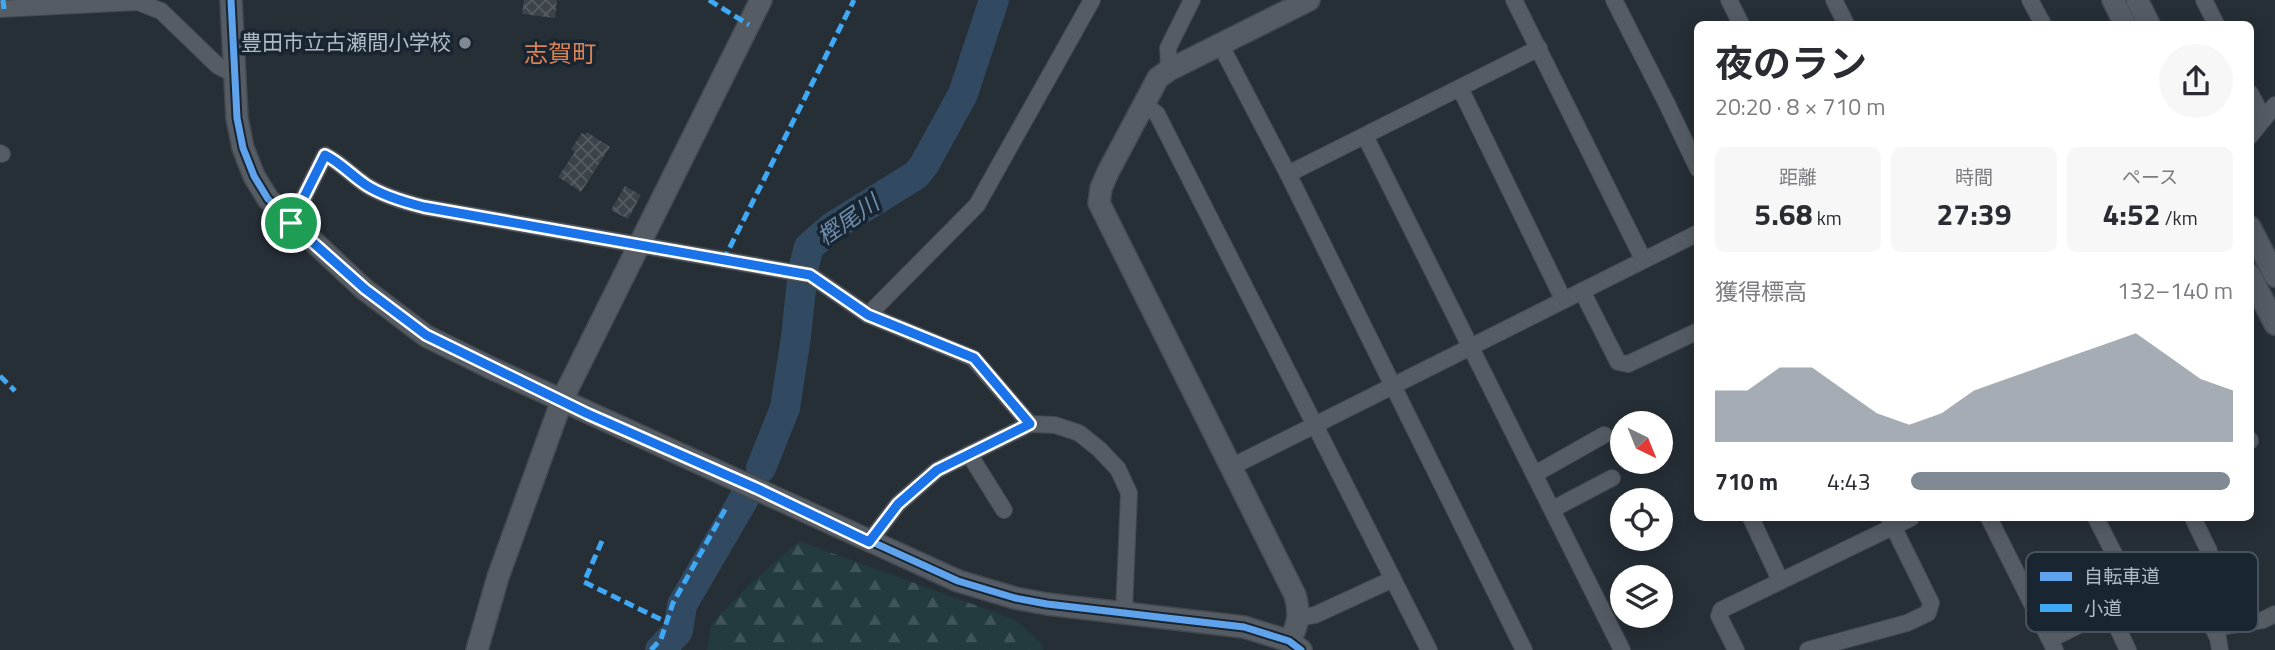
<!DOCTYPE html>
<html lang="ja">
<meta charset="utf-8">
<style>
body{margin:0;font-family:"Titillium Web","Noto Sans JP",sans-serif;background:#f7f7f7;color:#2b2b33;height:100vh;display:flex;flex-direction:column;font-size:26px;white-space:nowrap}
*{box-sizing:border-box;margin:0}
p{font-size:23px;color:#7c7c81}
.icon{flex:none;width:38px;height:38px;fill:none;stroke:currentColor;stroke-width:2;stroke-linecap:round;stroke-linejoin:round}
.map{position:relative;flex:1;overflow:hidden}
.sheet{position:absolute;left:1694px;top:21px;width:560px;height:500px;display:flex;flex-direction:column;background:#fff;border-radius:10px;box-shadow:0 4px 18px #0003}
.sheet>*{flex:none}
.needle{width:46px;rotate:137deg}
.controls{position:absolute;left:1610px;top:411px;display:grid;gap:14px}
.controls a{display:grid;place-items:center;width:63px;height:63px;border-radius:50%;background:#fff;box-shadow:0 4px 18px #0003;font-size:35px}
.pin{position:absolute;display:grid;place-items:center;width:60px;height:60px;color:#fff;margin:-30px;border:4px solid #fff;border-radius:50%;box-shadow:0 2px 7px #0007}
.round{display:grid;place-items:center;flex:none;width:74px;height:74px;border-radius:37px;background:#f7f7f7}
.summary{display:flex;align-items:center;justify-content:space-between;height:119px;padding:0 21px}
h1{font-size:38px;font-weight:700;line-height:52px}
.stats{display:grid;grid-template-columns:repeat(3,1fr);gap:10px;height:119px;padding:7px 21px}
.stats div{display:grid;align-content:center;border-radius:10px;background:#f7f7f7;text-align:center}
.stats b{font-size:30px;font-weight:700}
.stats small{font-size:19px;font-weight:400}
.stats p{font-size:19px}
.chart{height:196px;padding:14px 21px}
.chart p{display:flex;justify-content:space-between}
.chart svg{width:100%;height:126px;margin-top:7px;fill:#7f8a95;opacity:.7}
ul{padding:0 21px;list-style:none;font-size:23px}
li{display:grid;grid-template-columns:112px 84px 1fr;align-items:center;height:52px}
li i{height:18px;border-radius:9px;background:#7f8a95}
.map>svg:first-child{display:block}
</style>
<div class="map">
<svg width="2275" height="650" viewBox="0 0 2275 650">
<defs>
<pattern id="forest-firs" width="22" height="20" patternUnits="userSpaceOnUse" patternTransform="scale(1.75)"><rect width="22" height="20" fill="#233b3c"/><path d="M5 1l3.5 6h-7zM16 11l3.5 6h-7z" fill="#405557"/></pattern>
<pattern id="building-cross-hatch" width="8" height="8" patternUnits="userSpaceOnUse" patternTransform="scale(1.75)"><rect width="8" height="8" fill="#3c4349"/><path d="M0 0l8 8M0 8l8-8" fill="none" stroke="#565c62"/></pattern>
</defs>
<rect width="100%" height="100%" fill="#262e36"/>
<polygon fill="url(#forest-firs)" points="799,541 1016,620 1043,645 1043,650 707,650 711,624 749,585"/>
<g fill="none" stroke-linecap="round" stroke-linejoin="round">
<g stroke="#314961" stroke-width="30">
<polyline points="761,468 785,408 796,337 803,270 809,247 832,227 916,175 924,165 963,94 994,0"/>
<polyline points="660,650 678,631 682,605 745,497"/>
</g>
</g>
<g fill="url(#building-cross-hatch)">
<polygon points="524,0 557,0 555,18 522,14"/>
<polygon points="587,132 610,147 581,192 558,177 575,152 571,149 582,133 585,135"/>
<polygon points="625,186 641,195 628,219 611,210"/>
</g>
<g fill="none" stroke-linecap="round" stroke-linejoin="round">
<defs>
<g id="minor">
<polyline points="1514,0 1643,259"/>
<polyline points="1614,0 1667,104 1698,169"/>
<polyline points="1729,0 1741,24"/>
<polyline points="1834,0 1846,24"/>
<polyline points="2030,0 2043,24"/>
<polyline points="2204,0 2216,24"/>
<polyline points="0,9 138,2 161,11 218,66 236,75"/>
<polyline points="1220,44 1288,174 1524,650"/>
<polyline points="1169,70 1168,48 1192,0"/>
<polyline points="1460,88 1563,299"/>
<polyline points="2250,93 2264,119"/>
<polyline points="1143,103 1157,114 1429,650"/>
<polyline points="1365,136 1622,650"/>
<polyline points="2250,136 2275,105"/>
<polyline points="0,153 2,154"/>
<polyline points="1288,174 1539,48"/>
<path d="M 291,223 L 325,155 C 341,163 351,175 366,185 C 383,196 404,202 424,207 L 810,275 L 868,315 L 973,358 L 1030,424"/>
<polyline points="1582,291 1618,362 1628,364 1698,331"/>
<polyline points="868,315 977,205 1092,0"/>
<polyline points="2250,440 2250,441"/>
<polyline points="969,454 1004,510"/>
<polyline points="1231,467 1698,233"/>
<polyline points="1535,474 1604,435"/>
<polyline points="1553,509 1612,478"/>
<polyline points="1751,518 1780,580"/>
<polyline points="1989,518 2055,650"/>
<polyline points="2096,518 2136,597"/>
<polyline points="869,542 898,504 937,470 1030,424 1055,425 1079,433 1099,449 1118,469 1129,493 1124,612"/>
<polyline points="2186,573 2218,638 2220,650"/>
<polyline points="2109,610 2128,650"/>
<polyline points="1298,618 1315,615 1393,579"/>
<polyline points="2213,628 2263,620 2275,614"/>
<polyline points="2051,639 2207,561 2209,551 2193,518"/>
<polyline points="1736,650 1719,616 1721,610 1911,518"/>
<polyline points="1808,650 1907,623 1928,613 1931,603 1889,518"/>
</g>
<g id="tertiary">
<polyline points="231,0 237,118 243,148 254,176 268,199 364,289 426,336 491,368 958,581 1015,598 1047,604 1244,627 1289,641 1301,650"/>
<polyline points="2113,0 2125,24"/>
<polyline points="2137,0 2149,24"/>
<polyline points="2250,227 2275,276"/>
<polyline points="2250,275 2275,324"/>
<path d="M 1289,641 C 1299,625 1300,613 1295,595 L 1099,203 L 1101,188 L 1108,172 L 1158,78 L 1169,70 L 1309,0"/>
<polyline points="477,650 498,577 562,400 761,0"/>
</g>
</defs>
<use href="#minor" stroke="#43484e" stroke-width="18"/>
<use href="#tertiary" stroke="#43484e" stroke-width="24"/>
<use href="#minor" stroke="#565c64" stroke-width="16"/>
<use href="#tertiary" stroke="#565c64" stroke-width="21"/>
<g stroke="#3fa9f5" stroke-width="5" stroke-dasharray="10 5" stroke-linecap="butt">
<polyline points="3,0 4,9"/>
<polyline points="709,0 749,25"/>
<polyline points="723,261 854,0"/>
<polyline points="0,376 15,391"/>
<polyline points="602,541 584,582 666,622"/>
<polyline points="651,650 661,639 673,603 727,506"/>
</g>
<defs>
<g id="cycleway">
<polyline points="231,0 237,118 243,148 254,176 268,199 364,289 426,336 491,368 958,581 1015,598 1047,604 1244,627 1289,641 1301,650"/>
<path d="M 291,223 L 325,155 C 341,163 351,175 366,185 C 383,196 404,202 424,207 L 810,275 L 868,315 L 973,358 L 1030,424"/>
</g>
</defs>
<use href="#cycleway" stroke="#192531" stroke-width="11"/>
<use href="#cycleway" stroke="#60a3ed" stroke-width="7"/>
</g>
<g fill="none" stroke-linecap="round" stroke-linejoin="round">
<defs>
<path id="route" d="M 325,155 C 341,163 351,175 366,185 C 383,196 404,202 424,207 L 810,275 L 868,315 L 974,358 L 1030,424 L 937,470 L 898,504 L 869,542 L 756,488 L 588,414 L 426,335 L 365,289 L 291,223 Z"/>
</defs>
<use href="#route" stroke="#fff" stroke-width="14"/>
<use href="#route" stroke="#1a73e8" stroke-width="9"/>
</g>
<circle fill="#7f8a95" stroke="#192531" stroke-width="2.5" cx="465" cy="43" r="7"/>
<g text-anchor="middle" stroke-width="7" stroke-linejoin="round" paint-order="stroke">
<g font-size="21" fill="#afbbc8" stroke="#192531" text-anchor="end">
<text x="451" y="50">豊田市立古瀬間小学校</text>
</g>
<g font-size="23" font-style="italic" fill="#6d8fae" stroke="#192531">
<text transform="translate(848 220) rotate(-35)" y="8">樫尾川</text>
</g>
<g font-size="24" fill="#dc8356" stroke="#192531">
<text x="560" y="62">志賀町</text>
</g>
</g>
<rect x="2026" y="552" width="232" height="80" rx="10" fill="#192531" stroke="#46525e" stroke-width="2"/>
<rect x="2040" y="572" width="32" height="9" fill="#60a3ed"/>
<rect x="2040" y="604" width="32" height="8" fill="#3fa9f5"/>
<g font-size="19" fill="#afbbc8">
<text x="2084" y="583">自転車道</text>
<text x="2084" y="615">小道</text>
</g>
</svg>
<div class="controls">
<a><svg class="needle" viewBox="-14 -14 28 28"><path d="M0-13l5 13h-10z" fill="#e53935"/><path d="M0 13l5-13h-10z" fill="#7c7c81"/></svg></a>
<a><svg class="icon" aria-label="locate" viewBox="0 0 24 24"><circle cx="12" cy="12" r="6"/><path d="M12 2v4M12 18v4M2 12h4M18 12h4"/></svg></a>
<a><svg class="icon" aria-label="layers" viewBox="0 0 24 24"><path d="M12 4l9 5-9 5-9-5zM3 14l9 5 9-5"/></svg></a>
</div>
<div class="pin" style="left:291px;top:223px;background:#1e9e55"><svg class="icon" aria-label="arrive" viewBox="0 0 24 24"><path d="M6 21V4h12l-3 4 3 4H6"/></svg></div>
<section class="sheet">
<div class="summary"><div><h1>夜のラン</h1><p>20:20 · 8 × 710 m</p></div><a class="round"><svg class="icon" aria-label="share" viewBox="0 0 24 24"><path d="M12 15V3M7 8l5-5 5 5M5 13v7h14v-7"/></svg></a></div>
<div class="stats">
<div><p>距離</p><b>5.68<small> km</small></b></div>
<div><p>時間</p><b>27:39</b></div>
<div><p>ペース</p><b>4:52<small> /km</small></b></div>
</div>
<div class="chart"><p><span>獲得標高</span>132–140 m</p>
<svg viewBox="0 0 160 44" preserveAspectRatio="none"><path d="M0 44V26L10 26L20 18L30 18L40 26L50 34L60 38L70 34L80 26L90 22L100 18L110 14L120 10L130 6L140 14L150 22L160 26V44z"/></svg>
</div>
<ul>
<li><b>710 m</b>4:43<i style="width:99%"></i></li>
</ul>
</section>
</div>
